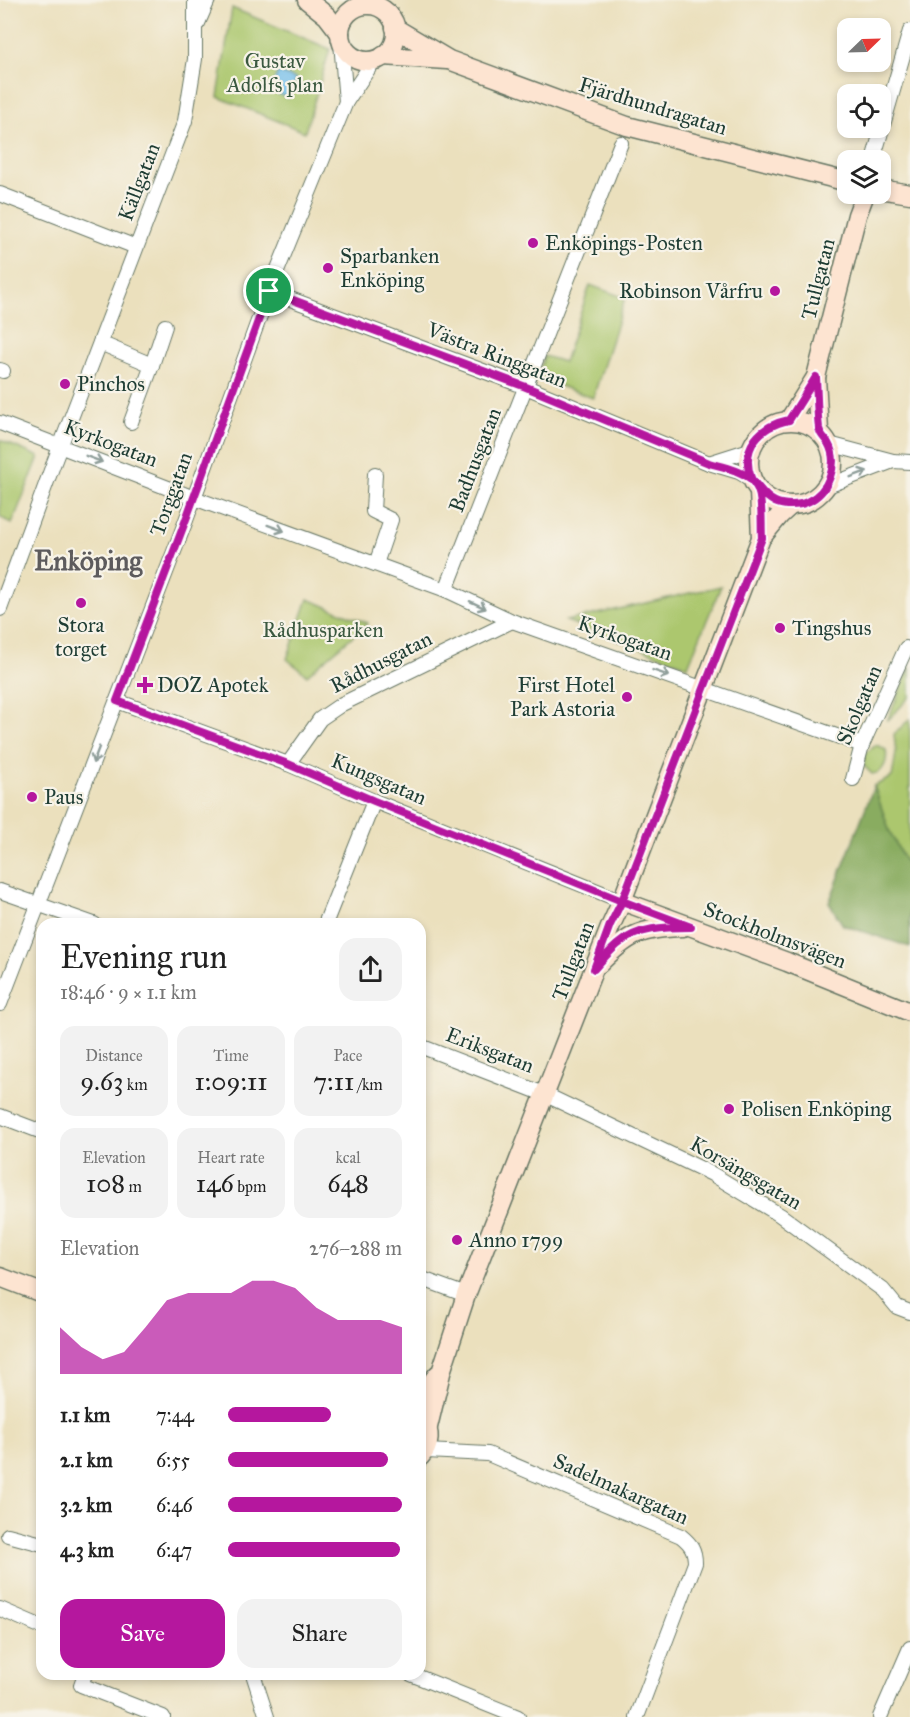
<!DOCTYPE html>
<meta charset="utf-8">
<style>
body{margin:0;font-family:"IM FELL Great Primer",serif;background:#f2f2f2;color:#222;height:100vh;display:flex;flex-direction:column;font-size:22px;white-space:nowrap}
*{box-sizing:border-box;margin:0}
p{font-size:20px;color:#767676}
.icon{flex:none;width:33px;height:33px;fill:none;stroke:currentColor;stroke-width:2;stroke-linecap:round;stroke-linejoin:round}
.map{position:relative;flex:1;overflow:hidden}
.sheet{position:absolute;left:36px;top:918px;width:390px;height:762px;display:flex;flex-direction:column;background:#fff;border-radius:18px;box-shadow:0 3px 9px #0003}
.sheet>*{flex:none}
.needle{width:39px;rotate:67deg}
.controls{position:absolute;left:837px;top:18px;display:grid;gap:12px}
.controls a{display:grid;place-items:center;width:54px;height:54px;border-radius:12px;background:#fff;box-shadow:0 3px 9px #0003;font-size:30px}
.pin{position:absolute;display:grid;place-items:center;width:51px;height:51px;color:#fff;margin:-26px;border:3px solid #fff;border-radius:50%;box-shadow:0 2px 6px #0007}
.round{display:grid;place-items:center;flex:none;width:63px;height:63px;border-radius:18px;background:#f2f2f2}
.overview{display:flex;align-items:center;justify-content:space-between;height:102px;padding:0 24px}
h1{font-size:33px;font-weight:600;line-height:45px}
.figures{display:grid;grid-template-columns:repeat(3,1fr);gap:9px;height:102px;padding:6px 24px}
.figures div{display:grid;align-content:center;border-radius:15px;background:#f2f2f2;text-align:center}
.figures b{font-size:26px;font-weight:600}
.figures small{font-size:16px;font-weight:400}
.figures p{font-size:16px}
.chart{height:168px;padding:12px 24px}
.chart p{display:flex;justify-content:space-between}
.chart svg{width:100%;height:108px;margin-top:6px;fill:#b5179e;opacity:.7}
.button{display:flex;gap:12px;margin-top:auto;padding:12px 24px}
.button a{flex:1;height:69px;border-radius:18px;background:#b5179e;color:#fff;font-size:24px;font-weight:600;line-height:69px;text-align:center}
.button a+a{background:#f2f2f2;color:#222}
ul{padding:0 24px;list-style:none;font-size:20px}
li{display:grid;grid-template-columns:96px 72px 1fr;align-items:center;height:45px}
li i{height:15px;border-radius:8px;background:#b5179e}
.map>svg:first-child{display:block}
</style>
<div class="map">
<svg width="910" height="1717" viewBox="0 0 910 1717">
<rect width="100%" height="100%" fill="#f7f3e8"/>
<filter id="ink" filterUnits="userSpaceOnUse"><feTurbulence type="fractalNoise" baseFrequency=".0167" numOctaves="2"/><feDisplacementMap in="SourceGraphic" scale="12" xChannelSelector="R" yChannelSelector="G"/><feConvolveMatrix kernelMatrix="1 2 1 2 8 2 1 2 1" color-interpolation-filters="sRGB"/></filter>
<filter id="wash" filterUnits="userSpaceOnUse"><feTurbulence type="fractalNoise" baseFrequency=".008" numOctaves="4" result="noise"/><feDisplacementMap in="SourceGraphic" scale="24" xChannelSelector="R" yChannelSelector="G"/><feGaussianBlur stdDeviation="1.35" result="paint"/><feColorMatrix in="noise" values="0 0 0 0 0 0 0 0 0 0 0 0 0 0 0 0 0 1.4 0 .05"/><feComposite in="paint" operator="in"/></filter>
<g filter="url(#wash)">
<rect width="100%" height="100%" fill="#ebe0bd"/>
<g fill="#acc76e" stroke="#668251" stroke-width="1.5">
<polygon points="232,8 330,49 305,132 218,97"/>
<polygon points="590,285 625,298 593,398 538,378 544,356 564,362"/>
<polygon points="0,440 39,457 12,524 0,517"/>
<polygon points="721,586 688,666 566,621"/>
<polygon points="308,599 368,623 307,675 287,659"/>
<polygon points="910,667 910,697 887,721"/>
<polygon points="910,719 910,864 905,862 889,830 874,786 892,777 896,753 894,734"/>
<path d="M 877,745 L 886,750 C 888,761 884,773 872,774 L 864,766 L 865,753 Z"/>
</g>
<polygon fill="#89ac61" stroke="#54744a" stroke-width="1.5" points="874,786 889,830 905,862 910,864 910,947 843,925 829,903"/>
<polygon fill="#72beec" stroke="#487e90" stroke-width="1.5" points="278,72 296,79 288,98 270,90"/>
</g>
<g filter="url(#ink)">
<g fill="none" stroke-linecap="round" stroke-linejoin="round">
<defs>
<g id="street">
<polyline points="198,23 208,0"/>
<polyline points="341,42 346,102"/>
<polyline points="873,160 910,31"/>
<polyline points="0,194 136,247"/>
<polyline points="269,291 526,387 709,463 739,472 752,480"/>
<polyline points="100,343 152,365 131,422"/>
<polyline points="152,365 165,326"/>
<polyline points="0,370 3,371"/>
<polyline points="0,423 194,498 446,590 512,621 862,745"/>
<polyline points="829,444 893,461 910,462"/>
<polyline points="709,463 750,450"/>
<polyline points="375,474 373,511 391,520 376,564"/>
<polyline points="825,487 893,461"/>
<polyline points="446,590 621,143"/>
<polyline points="0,609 53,465 185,121 195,59 195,0"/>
<polyline points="117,701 288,764 374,801 622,901"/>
<polyline points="288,764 320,719 342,704 512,621"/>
<polyline points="853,779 862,745 906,648"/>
<polyline points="0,891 94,924"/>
<polyline points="325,924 374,801"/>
<polyline points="0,1004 185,523 269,291 346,102 375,59"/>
<polyline points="420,1046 544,1094 712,1174 780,1215 883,1290 897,1307 910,1312"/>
<polyline points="0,1116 42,1132"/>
<polyline points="420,1278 466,1295"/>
<path d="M 426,1451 L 488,1454 L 681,1536 C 691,1544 695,1550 695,1563 L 637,1717"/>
<polyline points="8,1535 42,1544"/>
<polyline points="0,1609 42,1627"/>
<polyline points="85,1674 81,1685 163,1717"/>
<polyline points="253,1674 267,1717"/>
<polyline points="411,1674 518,1717"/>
<polyline points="880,1717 910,1648"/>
</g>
<g id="secondary">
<polyline points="307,0 327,16 340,33"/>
<circle cx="368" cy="33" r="28"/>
<polyline points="395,28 449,60 627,126 848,182"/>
<polyline points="383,56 447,60"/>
<polyline points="880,189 910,194"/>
<polyline points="816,377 819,431"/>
<polyline points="789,420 816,377 857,215 865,194"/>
<circle cx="791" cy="463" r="42"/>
<polyline points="759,491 761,538"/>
<polyline points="622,901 787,962 910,1012"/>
<path d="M 599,964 C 628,934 641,928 683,927"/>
<polyline points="0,1277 42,1293"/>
<polyline points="420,1398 437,1375"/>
<polyline points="428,1427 442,1369 466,1295 611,925 622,901 761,538 780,515 791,505"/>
<path d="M 420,1457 C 431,1445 431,1432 423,1419"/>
</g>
</defs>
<use href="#street" stroke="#667664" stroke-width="16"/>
<use href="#secondary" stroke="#667664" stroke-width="21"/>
<use href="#street" stroke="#fff" stroke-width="14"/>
<use href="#secondary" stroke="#fde4d1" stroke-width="18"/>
</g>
<defs><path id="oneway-shaft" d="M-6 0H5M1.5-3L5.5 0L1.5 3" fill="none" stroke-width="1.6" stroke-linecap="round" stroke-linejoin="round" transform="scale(1.5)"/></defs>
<g stroke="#8f9e9a">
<use href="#oneway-shaft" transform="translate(94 459) rotate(21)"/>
<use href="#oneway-shaft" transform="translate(859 474) rotate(-21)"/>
<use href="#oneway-shaft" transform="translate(276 528) rotate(20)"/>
<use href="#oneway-shaft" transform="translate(478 605) rotate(25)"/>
<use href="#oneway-shaft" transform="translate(661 673) rotate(19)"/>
<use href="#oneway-shaft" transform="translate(96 755) rotate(111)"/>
</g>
</g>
<g fill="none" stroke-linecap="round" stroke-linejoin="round" filter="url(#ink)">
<defs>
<path id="route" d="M 269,291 L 185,522 L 117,701 L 288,764 L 374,801 L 622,901 L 610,925 L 594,969 C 601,961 609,952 617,945 C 637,927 666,927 691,927 L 622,901 L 762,538 C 761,525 763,501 758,490 C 757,486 753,483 751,478 C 740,447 760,426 789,420 L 816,377 C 817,394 817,411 819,428 C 820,435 825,438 828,443 C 840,464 828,493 807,502 C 798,506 784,506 775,502 C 764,497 760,488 752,480 C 741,470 723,467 709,463 L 526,387 L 269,291"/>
</defs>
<use href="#route" stroke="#fff" stroke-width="12"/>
<use href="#route" stroke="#b5179e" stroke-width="8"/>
</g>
<g fill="#b5179e" stroke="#f7f3e8" stroke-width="2">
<circle cx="533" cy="243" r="6"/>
<circle cx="328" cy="268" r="6"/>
<circle cx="775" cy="291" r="6"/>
<circle cx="65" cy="384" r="6"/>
<circle cx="81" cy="603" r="6"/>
<circle cx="780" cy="628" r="6"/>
<path d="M142 676h6v6h6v6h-6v6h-6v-6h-6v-6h6z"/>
<circle cx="627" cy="697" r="6"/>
<circle cx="32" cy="797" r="6"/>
<circle cx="729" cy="1109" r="6"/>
<circle cx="457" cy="1240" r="6"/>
</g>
<g text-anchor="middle" stroke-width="4.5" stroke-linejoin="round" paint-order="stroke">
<g font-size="21" fill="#3b5940" stroke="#f7f3e8">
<text x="275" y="68">Gustav<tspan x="275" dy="24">Adolfs plan</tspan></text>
<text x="323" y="637">Rådhusparken</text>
</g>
<g font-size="21" fill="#1f3d34" stroke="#f7f3e8">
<text transform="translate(653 106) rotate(17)" y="7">Fjärdhundragatan</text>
<text transform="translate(139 182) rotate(-69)" y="7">Källgatan</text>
<text transform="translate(818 279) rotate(-76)" y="7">Tullgatan</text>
<text transform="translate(497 355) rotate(21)" y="7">Västra Ringgatan</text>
<text transform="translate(111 443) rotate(21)" y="7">Kyrkogatan</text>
<text transform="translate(475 460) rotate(-69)" y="7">Badhusgatan</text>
<text transform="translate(171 494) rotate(-70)" y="7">Torggatan</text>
<text transform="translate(625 638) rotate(19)" y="7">Kyrkogatan</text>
<text transform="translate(381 662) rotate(-27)" y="7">Rådhusgatan</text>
<text transform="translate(859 705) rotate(-67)" y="7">Skolgatan</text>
<text transform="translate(379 779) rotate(23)" y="7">Kungsgatan</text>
<text transform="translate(775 935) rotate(21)" y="7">Stockholmsvägen</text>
<text transform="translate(573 961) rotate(-69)" y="7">Tullgatan</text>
<text transform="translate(490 1050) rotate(21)" y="7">Eriksgatan</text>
<text transform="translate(746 1173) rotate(30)" y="7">Korsängsgatan</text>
<text transform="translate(621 1489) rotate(24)" y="7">Sadelmakargatan</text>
</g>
<g font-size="21" fill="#1f3d34" stroke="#f7f3e8" text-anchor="start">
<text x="545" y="250">Enköpings-Posten</text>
<text x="340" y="263">Sparbanken<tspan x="340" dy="24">Enköping</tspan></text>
<text x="763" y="298" text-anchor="end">Robinson Vårfru</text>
<text x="77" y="391">Pinchos</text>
<text x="81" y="632" text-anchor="middle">Stora<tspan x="81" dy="24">torget</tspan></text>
<text x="792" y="635">Tingshus</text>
<text x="157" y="692">DOZ Apotek</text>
<text x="615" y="692" text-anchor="end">First Hotel<tspan x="615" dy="24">Park Astoria</tspan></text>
<text x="44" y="804">Paus</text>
<text x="741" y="1116">Polisen Enköping</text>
<text x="469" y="1247">Anno 1799</text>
</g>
<g font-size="27" font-weight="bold" fill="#5d5b5d" stroke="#f7f3e8">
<text x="88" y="570">Enköping</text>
</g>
</g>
</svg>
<div class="controls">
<a><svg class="needle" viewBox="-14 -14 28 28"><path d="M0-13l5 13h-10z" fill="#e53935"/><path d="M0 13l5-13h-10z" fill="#767676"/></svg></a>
<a><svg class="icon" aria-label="locate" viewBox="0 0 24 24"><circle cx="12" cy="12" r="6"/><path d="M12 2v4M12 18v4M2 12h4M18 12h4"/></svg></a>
<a><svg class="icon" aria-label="layers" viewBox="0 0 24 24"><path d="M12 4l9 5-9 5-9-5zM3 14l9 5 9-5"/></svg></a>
</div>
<div class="pin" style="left:269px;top:291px;background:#1e9e55"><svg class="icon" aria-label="arrive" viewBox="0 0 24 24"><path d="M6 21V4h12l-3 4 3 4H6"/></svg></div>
<section class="sheet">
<div class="overview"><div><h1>Evening run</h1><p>18:46 · 9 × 1.1 km</p></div><a class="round"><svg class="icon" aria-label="share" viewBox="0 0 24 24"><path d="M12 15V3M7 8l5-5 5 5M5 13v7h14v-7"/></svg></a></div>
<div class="figures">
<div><p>Distance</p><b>9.63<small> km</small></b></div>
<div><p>Time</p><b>1:09:11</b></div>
<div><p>Pace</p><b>7:11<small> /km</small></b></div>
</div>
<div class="figures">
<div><p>Elevation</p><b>108<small> m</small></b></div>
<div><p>Heart rate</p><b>146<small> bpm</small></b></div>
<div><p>kcal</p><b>648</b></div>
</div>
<div class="chart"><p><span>Elevation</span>276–288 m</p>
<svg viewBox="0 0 160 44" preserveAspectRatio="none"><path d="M0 44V25L10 33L20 38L30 35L40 25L50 14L60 11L70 11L80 11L90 6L100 6L110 9L120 17L130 22L140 22L150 22L160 25V44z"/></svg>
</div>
<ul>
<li><b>1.1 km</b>7:44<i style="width:59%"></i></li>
<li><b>2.1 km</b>6:55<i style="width:92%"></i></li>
<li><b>3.2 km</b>6:46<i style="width:100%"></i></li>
<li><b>4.3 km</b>6:47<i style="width:99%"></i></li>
</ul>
<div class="button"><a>Save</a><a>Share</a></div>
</section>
</div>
